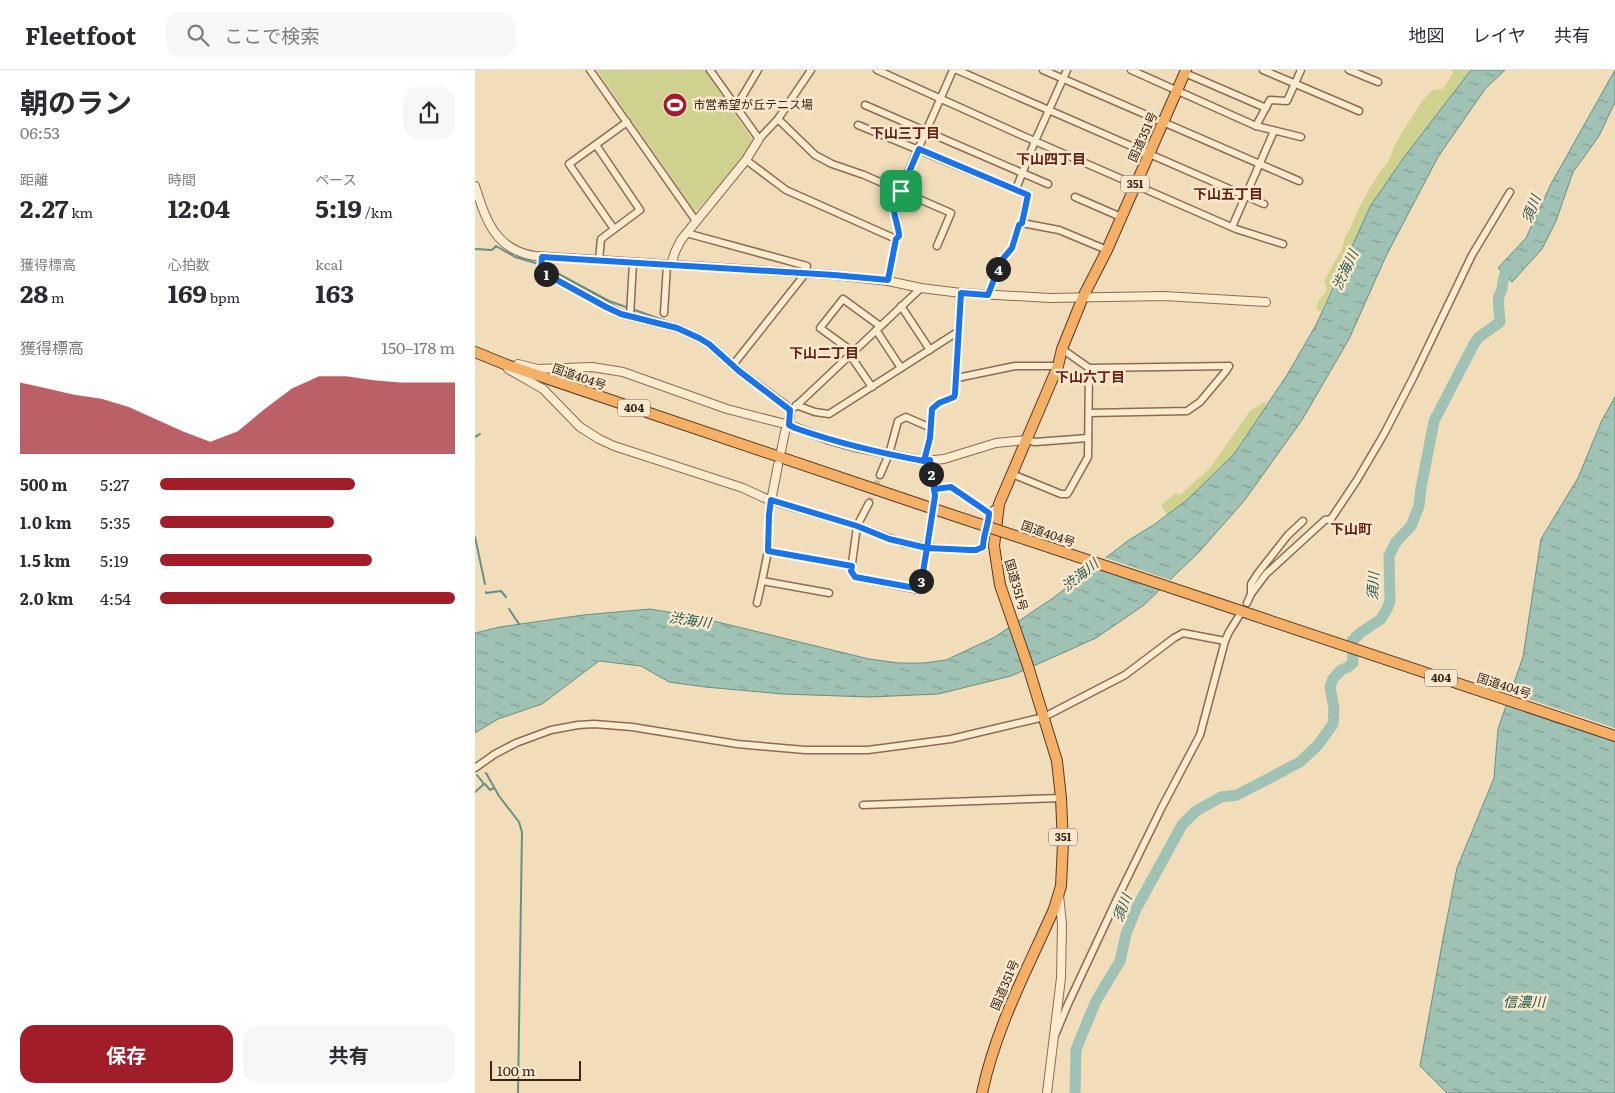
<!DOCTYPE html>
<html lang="ja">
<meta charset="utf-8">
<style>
body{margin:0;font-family:Literata,"Noto Sans JP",serif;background:#f7f7f7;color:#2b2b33;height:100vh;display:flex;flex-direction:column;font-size:19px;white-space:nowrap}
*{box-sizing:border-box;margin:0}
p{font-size:16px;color:#7c7c81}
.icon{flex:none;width:28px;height:28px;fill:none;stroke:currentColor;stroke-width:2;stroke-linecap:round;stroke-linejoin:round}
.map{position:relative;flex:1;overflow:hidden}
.drawer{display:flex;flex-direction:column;background:#fff;width:475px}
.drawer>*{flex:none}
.scale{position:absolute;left:15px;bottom:12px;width:91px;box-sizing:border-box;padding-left:5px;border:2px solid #38261a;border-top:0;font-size:14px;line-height:18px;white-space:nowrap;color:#38261a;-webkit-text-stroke:4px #f9e8cb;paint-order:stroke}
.pin{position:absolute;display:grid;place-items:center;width:42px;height:42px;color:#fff;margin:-21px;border-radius:10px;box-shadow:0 2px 8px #0006}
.km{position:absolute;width:25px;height:25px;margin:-12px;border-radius:50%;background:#222;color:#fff;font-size:14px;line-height:25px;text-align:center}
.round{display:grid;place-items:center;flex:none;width:52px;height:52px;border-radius:15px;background:#f7f7f7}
.headline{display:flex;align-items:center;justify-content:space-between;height:85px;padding:0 20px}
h1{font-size:28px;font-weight:700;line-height:38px}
.figures{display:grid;grid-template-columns:repeat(3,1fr);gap:8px;height:85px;padding:5px 20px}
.figures div{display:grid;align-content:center}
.figures b{font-size:25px;font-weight:700}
.figures small{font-size:14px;font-weight:400}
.figures p{font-size:14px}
.chart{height:140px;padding:10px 20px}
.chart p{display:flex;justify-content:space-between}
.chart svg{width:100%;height:90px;margin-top:5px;fill:#a01d29;opacity:.7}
.button{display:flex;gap:10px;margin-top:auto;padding:10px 20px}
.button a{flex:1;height:58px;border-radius:15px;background:#a01d29;color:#fff;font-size:20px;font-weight:700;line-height:58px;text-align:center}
.button a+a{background:#f7f7f7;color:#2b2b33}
ul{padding:0 20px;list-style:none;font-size:16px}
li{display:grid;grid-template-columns:80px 60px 1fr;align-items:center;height:38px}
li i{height:12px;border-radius:6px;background:#a01d29}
header{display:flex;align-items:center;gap:30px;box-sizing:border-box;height:70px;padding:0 25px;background:#fff;border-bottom:1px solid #e1e1e2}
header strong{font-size:24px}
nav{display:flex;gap:28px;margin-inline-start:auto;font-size:18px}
.search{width:350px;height:45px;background:#f7f7f7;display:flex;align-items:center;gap:12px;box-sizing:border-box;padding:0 18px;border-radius:15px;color:#7c7c81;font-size:19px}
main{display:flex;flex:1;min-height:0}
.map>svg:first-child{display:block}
</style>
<header>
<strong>Fleetfoot</strong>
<div class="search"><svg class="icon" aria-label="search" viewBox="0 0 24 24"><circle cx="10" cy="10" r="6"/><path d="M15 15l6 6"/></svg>ここで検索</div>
<nav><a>地図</a><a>レイヤ</a><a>共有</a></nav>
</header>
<main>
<section class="drawer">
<div class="headline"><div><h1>朝のラン</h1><p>06:53</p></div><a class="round"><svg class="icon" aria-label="share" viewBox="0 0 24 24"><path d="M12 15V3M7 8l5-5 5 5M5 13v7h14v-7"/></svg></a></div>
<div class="figures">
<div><p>距離</p><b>2.27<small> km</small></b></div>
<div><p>時間</p><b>12:04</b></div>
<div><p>ペース</p><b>5:19<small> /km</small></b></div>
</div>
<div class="figures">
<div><p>獲得標高</p><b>28<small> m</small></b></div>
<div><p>心拍数</p><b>169<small> bpm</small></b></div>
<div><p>kcal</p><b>163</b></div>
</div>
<div class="chart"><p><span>獲得標高</span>150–178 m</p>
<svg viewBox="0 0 160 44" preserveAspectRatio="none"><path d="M0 44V9L10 12L20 15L30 17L40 21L50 27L60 33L70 38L80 33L90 22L100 12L110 6L120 6L130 8L140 9L150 9L160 9V44z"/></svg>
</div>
<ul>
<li><b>500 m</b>5:27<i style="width:66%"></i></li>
<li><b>1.0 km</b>5:35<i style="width:59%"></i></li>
<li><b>1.5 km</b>5:19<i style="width:72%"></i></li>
<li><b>2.0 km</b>4:54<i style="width:100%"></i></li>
</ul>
<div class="button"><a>保存</a><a>共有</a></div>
</section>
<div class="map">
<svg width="1140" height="1023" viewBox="0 0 1140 1023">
<defs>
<pattern id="water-ripples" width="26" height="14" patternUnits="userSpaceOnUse" patternTransform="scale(1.25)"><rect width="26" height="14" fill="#9fc2b5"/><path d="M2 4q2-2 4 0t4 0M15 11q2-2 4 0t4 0" fill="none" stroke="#839d92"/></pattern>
</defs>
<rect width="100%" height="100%" fill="#f2ddba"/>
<g fill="#cfd18e">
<polygon points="122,0 230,0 278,71 278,75 223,140 219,140"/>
<path d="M 977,0 L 996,0 L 930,86 L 896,135 L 846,241 L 841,240 C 842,237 842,233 844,231 C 849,222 855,224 849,211 L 867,179 L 870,167 L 875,159 L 883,140 L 893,121 L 905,102 L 914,91 L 920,74 L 947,31 L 958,20 L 968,19 L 978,3 Z"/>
<polygon points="791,331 789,338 758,384 712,430 692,445 686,435 700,424 705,425 735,398 775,341"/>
</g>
<g fill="url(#water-ripples)" stroke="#669082">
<polygon points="996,0 1030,0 1010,19 963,87 911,186 874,269 827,350 769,431 724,482 669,535 621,568 536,606 463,624 395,627 308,624 230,617 194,612 166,596 124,591 67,634 23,649 0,663 0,563 25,557 108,545 175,539 222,547 394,589 424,593 449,593 471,590 520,567 578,528 654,470 680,454 712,430 759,384 812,305 841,255 896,135 930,86"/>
<polygon points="1140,0 1140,32 1124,66 1098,102 1081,151 1067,179 1037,212 1023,198 1051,168 1076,114"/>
<polygon points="1140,327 1140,1023 972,1023 945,996 968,869 982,798 1019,708 1023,659 1048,587 1066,469 1103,408 1127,350"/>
</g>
<g fill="#f2ddba">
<polygon points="628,487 698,511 689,520 616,496"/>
<polygon points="1033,622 1140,658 1140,670 1029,634"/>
</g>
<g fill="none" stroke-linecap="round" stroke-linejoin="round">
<g stroke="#669082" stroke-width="2">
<polyline points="0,179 17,180 21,176 40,187 64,194"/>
<polyline points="69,196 134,231 191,251"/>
<polyline points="0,367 5,364"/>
<polyline points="0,467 10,514"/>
<polyline points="11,522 11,523 26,521 31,527"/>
<polyline points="34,539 44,554"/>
<polyline points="11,703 24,726 44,752 47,762 43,1023"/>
<polyline points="10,714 15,720 19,718"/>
<polyline points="0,722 9,714 2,705"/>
</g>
<path stroke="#9fc2b5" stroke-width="11" d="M 600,1023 L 601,980 L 604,972 L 621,931 L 645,891 L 651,864 L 661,839 L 707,755 L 721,741 L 746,727 L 762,725 L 825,692 L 843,675 L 858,654 L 859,639 L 855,617 L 858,609 L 866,600 L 873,597 L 878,593 L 877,571 L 885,563 L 906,549 L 912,539 L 915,531 L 914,486 L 921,472 L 936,456 L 944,436 L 946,418 L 959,351 L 999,274 L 1003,268 L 1025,252 C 1025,244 1022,234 1024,226 C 1025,224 1026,222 1027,219 C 1029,205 1028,204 1040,194"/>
<polyline stroke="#cdb89a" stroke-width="6" stroke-dasharray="6 3" stroke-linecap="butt" points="394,433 405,405"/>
<defs>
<g id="minor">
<polyline points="115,0 221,151"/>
<polyline points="235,0 284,69 303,49 336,0"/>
<polyline points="402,0 546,65 761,159 808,174"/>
<polyline points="482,0 789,134"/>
<polyline points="568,0 824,111"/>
<polyline points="656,0 781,56 826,67"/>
<polyline points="788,0 884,41"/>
<polyline points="874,0 903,12"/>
<polyline points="710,3 791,38"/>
<polyline points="390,35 573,114"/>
<polyline points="261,37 283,0"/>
<polyline points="303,49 340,85 357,94 389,105 476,143 462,176"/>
<polyline points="383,55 553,125 547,153 544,155 537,178 526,191 513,225"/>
<polyline points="781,56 795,30 812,31 826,0"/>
<polyline points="121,75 165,140 126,169 124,190"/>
<polyline points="271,90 311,120 421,169"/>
<polyline points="541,119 560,71 592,0"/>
<polyline points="600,127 646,147"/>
<polyline points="547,153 584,160 632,180"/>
<polyline points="757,157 799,61"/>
<polyline points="139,159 94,94 152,52"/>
<polyline points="211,163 332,196 330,204 258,295"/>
<path d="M 413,211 L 421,169 L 424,166 C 424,155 419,145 419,134 L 478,0"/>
<polyline points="426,236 455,280"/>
<polyline points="189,243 192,195"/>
<polyline points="155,246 158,193"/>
<polyline points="401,260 426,298"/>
<polyline points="587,279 614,298 754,296"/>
<polyline points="378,282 345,258 368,229 405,256"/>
<polyline points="375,285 397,317"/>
<polyline points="482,308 540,296 583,296"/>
<polyline points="321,335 340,342 354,344 484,261"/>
<polyline points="320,337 446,218"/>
<polyline points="614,343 712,341 725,332 751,301 754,296"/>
<polyline points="551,370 560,372 613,368"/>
<polyline points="449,391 455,368 457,339 464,333 479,327 480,324 486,223"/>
<polyline points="537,404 586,424 592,424 594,421 613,387 614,298"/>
<polyline points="405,405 414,384 423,351 431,347 456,358"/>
<polyline points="460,419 476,417 514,443"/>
<polyline points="394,433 382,456 376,501 380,507 440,519 443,517 446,514 460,426 455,390"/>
<polyline points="293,481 377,496"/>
<path d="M 354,523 L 287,511 L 293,481 L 294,445 L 296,431 L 382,456 L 428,473 L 463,479 L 501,480 L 508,477 C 508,465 514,454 514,443 L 524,436"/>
<polyline points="776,524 791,504 850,450 856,449 882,410 909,364 939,306 997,185 1035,122"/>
<polyline points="282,533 287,511"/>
<polyline points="772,533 776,524 776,514 783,503 813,465 828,451"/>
<polyline points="0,698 20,684 41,673 76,660 103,655 119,654 157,657 262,674 330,680 393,680 476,669 569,647 650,605 699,568 708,563 750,571"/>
<polyline points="388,735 586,728"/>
<polyline points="581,963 593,934 642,829 687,737 725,665 750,571 754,562 764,546"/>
</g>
<g id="tertiary">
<path d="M 0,116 C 11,150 20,180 60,186 L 359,205 L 413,211 L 446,218 L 486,223 L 575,228 L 689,226 L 791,232"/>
<polyline points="67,187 66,198 71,204 146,244 202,258 224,268 234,274 264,301 310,335 315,341 315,347 310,362 306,381"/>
<polyline points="196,195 200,182 206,170 271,90 284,69"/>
<polyline points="43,294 63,299 117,297 148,302 252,339 314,355 354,370 379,377 449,391 469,389 521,373 551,370"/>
<polyline points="33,299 68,319 105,357 124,369 139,376 268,418 296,431 303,395"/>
<polyline points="572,1023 586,908 587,854 584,825"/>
</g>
<g id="trunk">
<polyline points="0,282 32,295 441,433"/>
<polyline points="745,534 1140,666"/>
<path d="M 507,1023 C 521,957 552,900 579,839 L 586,816 L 588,774 L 586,728 L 582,691 L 552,593 L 525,515 L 519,476 L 524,434 L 583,296 L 587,279 L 608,227 L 632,180 L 711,0"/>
</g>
</defs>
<use href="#minor" stroke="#8b6c53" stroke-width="9"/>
<use href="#tertiary" stroke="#8b6c53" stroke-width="10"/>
<use href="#trunk" stroke="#573a28" stroke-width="12"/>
<use href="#minor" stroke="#fcebce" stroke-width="6"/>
<use href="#tertiary" stroke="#fcebce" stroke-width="8"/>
<use href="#trunk" stroke="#f4b066" stroke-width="10"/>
<defs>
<polyline id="trunk-bridge" points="441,433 745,534"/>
</defs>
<use href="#trunk-bridge" stroke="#573a28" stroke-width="12" stroke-linecap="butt"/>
<use href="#trunk-bridge" stroke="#f4b066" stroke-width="10"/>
</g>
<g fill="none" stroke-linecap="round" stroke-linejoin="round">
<defs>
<path id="route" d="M 426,121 C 423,125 419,131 419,136 C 418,146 424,156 424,166 L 421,169 L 413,210 L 359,205 L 67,187 L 66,198 L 71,204 L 131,237 L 146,244 L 202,258 L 224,268 L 234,274 L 264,301 L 315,340 L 314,355 L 320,358 C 362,373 405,383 449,391 L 455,390 L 460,426 L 452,478 L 414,469 L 382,456 L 296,430 L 294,445 L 293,481 L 377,496 L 376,501 L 380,507 L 440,518 L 443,517 L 446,514 L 452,478 L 495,480 L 501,480 L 508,477 C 508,465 514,454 514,443 L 476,417 L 460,419 L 456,408 L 455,390 L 449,391 L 455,368 L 457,339 L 464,333 L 479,327 L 480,324 L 486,223 L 513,225 L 526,191 L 537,178 L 544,155 L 547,153 L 553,125 L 444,79 L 426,121"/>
</defs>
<use href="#route" stroke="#fff" stroke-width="10"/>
<use href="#route" stroke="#1a73e8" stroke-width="6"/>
</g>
<defs>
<symbol id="stadium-disc" viewBox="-11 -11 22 22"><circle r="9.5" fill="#a01d29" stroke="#f9e8cb"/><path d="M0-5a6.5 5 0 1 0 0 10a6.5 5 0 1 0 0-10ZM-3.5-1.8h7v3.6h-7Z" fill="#fff"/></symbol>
</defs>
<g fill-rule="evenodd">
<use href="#stadium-disc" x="186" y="21" width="28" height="28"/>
</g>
<g text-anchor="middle" stroke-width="5" stroke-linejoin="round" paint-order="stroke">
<g fill="#f9e8cb" stroke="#72604f" stroke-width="1">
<rect x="646" y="105.5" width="28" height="17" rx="4"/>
<rect x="143" y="329.5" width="32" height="17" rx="4"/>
<rect x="950" y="599.5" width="32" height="17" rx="4"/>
<rect x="574" y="758.5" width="28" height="17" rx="4"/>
</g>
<g font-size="11" font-weight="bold" fill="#38261a">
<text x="660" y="118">351</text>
<text x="159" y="342">404</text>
<text x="966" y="612">404</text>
<text x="588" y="771">351</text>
</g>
<g font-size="12" fill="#38261a" stroke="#f9e8cb" text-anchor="start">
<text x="218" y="39">市営希望が丘テニス場</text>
</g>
<g font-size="12" fill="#38261a" stroke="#f9e8cb">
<text transform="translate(668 67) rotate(-66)" y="4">国道351号</text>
<text transform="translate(104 307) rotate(19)" y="4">国道404号</text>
<text transform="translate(573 464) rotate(19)" y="4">国道404号</text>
<text transform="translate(541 515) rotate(74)" y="4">国道351号</text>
<text transform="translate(1029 616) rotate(18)" y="4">国道404号</text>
<text transform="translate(530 915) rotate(-67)" y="4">国道351号</text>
</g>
<g font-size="14" font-weight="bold" fill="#691f15" stroke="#f9e8cb">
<text x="430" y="68">下山三丁目</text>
<text x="576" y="94">下山四丁目</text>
<text x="753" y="129">下山五丁目</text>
<text x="349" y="288">下山二丁目</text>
<text x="615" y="312">下山六丁目</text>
<text x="876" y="464">下山町</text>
</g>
<g font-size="14" font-style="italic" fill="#275952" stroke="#f9e8cb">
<text transform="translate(1056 139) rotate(-68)" y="5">須川</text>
<text transform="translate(870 200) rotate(-65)" y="5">渋海川</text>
<text transform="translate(605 505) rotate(-39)" y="5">渋海川</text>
<text transform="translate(898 516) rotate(-87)" y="5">須川</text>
<text transform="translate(215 550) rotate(8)" y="5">渋海川</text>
<text transform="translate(647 838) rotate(-69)" y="5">須川</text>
<text x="1049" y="937">信濃川</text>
</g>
</g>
</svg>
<div class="scale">100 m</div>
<div class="pin" style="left:426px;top:121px;background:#1e9e55"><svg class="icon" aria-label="arrive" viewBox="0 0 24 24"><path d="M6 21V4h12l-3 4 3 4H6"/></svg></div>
<b class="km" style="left:71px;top:204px">1</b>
<b class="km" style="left:456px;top:404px">2</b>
<b class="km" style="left:446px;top:511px">3</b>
<b class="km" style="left:523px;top:199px">4</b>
</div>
</main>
